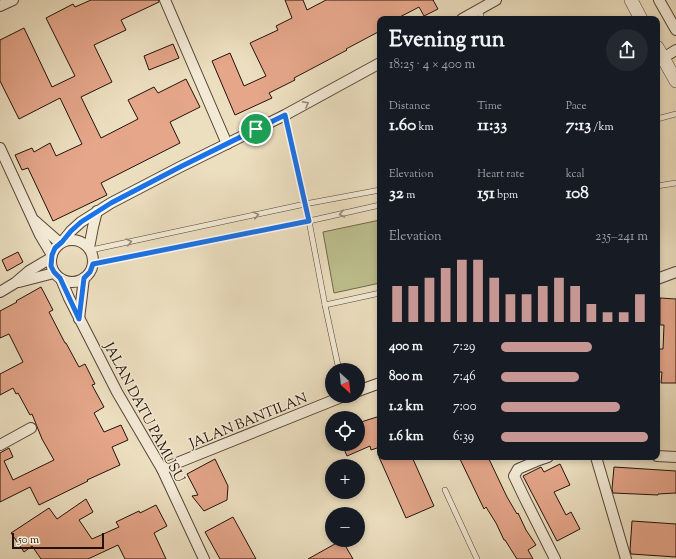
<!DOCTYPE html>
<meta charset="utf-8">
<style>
body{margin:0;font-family:"Sorts Mill Goudy",serif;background:#242831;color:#f1f3f6;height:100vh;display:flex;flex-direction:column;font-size:15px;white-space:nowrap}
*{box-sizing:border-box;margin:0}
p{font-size:13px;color:#9ea1a6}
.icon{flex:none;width:22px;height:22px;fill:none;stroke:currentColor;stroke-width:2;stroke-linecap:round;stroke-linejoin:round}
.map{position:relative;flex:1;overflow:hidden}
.panel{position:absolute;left:377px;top:16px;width:283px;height:444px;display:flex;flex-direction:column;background:#171b24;border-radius:8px;box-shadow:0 2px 6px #0003}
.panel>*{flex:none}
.needle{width:26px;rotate:153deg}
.controls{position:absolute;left:325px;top:363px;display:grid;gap:8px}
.controls a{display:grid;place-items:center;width:40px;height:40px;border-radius:50%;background:#171b24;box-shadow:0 2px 6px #0003;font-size:20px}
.scale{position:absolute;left:12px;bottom:10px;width:92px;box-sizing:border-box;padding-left:4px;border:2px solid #231209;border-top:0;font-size:11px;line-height:14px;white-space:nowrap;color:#231209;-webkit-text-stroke:3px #f3ead6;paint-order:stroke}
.pin{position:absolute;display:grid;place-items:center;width:34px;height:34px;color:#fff;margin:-17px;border:2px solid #fff;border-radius:50%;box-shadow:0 1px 4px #0007}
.round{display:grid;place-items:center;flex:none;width:42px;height:42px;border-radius:21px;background:#242831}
.summary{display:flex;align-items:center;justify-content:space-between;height:68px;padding:0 12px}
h1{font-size:22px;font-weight:700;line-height:30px}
.metrics{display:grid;grid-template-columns:repeat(3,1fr);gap:6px;height:68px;padding:4px 12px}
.metrics div{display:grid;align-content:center}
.metrics b{font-size:17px;font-weight:700}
.metrics small{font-size:11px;font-weight:400}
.metrics p{font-size:11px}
.chart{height:112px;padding:8px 12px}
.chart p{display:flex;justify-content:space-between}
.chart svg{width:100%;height:72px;margin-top:4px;stroke:#c59692;stroke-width:6}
ul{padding:0 12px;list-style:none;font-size:13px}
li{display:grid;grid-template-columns:64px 48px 1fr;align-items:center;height:30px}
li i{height:10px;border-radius:5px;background:#c59692}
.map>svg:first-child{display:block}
</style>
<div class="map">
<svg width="676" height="559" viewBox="0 0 676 559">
<rect width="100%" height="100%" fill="#ecdfc0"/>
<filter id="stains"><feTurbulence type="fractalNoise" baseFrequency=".005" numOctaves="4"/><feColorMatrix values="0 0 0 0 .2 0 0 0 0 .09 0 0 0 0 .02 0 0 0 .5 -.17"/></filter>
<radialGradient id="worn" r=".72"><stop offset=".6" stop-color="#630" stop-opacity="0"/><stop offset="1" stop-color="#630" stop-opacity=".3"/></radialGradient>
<polygon fill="#bdc08e" stroke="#70694c" points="380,220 380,283 334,293 323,232"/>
<g fill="#e5a68a" stroke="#231209">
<polygon points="91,0 159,0 159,2 121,20 126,30 94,45 112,82 81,97 101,138 138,119 128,100 154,87 158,93 186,79 200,107 170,122 180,143 101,183 107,195 53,221 28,168 22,170 15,155 32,148 34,152 50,143 56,156 82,144 60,98 19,119 0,81 0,40 24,28 52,87 75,76 46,18 73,4 75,7"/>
<polygon points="285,0 303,0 307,10 326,0 434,0 433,0 438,9 424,16 419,7 396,19 380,19 380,31 346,49 347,50 294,78 295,80 269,93 272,98 235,115 212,61 230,53 244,86 266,76 250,43 278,30 276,26 292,18"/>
<polygon points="173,44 179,58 149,70 144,56"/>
<polygon points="18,252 23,262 7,271 2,260"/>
<polygon points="41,287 53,310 49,312 65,343 66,343 79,367 85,364 95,384 92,385 104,407 94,413 104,432 121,425 128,440 112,447 120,465 87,480 88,481 39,505 30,487 0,502 0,453 9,448 13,457 4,461 13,480 54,460 42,439 32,414 30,415 18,393 16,394 13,388 0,395 0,374 23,362 9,334 0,338 0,311 17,302 16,301"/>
<polygon points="660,298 676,299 676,383 661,383 662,372 657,372 657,349 663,349 664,325 660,325"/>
<polygon points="380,416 380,447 371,450 370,446 347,456 342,444 358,444 358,423"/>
<polygon points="379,457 412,457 434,506 406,518"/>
<polygon points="459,457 488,457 507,497 517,514 518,513 526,530 536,545 528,550 533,559 517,559 505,540 504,540 496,523 486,507 484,509"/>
<polygon points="215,459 228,486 227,500 204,511 192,496 198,495 187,474"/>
<polygon points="560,464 570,485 554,492 566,515 571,512 580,529 557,541 523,476 541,467 544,472"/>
<polygon points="614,467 676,471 676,493 658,494 658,495 613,493 612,489"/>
<polygon points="86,499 93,512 79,520 92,539 119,527 116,522 139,511 140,513 156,505 167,526 154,533 166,559 125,559 118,545 88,559 41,559 32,546 24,552 11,533 49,508 57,519"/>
<polygon points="233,517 256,559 220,559 205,532"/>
<polygon points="632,521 676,524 676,557 631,554 630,550"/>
<polygon points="342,540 353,559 308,559"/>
</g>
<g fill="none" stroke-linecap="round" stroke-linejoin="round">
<defs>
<g id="service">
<polyline points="479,10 482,19"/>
<polyline points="285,115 309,221 325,305 339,370"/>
<polyline points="657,119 676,114"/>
<polyline points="657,186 676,183"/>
<polyline points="91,250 305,204 380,190"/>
<polyline points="93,264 309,221 380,205"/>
<polyline points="325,305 380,293"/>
<polyline points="445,490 477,559"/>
</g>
<g id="minor">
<polyline points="165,0 227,144"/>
<polyline points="659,0 676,30"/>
<polyline points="0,6 13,0"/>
<polyline points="462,19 496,0"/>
<polyline points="663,58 676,50"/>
<polyline points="0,148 40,235 52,255"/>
<polyline points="35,221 60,243"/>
<circle cx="72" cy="261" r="21"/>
<polyline points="62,242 71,231 81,222 111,203 180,167 285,115 380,63"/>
<polyline points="89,248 93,227 97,211"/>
<polyline points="61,279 69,298 117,392 162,469 204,559"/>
<polyline points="657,279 676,272"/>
<polyline points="19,282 54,273"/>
<polyline points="0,292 15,283 29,271 51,258"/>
<polyline points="79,319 84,278"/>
<polyline points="358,391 380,383"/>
<polyline points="0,445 31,428"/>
<polyline points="657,456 676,457"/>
<polyline points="548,457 539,460 518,469 514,476 524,497 555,559"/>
<polyline points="596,457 626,559"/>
<polyline points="162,469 344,396"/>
</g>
<g id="tertiary">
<polyline points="631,0 641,19"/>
<polyline points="657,47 676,81"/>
</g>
</defs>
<use href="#service" stroke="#554537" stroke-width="6"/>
<use href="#minor" stroke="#554537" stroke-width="12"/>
<use href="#tertiary" stroke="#554537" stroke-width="14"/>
<use href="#service" stroke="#f3ead6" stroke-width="5"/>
<use href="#minor" stroke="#f3ead6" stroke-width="10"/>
<use href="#tertiary" stroke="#f3ead6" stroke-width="13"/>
</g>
<defs><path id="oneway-chevron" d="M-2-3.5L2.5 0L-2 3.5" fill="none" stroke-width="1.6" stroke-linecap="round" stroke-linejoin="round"/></defs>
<g stroke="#95897a">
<use href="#oneway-chevron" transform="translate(306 104) rotate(-28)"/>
<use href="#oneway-chevron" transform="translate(342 214) rotate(168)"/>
<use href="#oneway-chevron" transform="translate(256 215) rotate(-12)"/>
<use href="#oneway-chevron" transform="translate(129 242) rotate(-12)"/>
</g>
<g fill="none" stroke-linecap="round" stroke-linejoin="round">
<defs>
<polygon id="route" points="285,115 309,221 93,264 90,272 84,278 79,319 60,278 54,272 51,266 52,255 55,248 62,242 71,231 81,222 111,203 180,167"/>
</defs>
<use href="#route" stroke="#fff" stroke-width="8"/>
<use href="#route" stroke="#1a73e8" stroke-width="5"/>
</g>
<g text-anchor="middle" stroke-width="3" stroke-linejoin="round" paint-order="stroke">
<g font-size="14" fill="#231209" stroke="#f3ead6">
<text transform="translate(145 412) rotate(62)" y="5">JALAN DATU PAMUSU</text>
<text transform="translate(248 420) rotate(-22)" y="5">JALAN BANTILAN</text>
</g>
</g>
<rect width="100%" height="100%" filter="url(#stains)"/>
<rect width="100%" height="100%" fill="url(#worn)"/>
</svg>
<div class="controls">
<a><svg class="needle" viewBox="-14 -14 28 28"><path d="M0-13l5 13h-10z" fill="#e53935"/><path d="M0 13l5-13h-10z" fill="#9ea1a6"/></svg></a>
<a><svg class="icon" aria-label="locate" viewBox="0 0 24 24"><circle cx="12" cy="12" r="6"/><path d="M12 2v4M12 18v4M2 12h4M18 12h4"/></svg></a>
<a>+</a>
<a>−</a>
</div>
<div class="scale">50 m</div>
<div class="pin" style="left:256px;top:129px;background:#1e9e55"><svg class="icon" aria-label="arrive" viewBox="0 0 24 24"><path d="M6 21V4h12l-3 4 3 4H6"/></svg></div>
<section class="panel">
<div class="summary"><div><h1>Evening run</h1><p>18:25 · 4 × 400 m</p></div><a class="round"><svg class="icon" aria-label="share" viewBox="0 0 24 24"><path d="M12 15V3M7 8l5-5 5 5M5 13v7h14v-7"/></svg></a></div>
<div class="metrics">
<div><p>Distance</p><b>1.60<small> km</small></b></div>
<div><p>Time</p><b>11:33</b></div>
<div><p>Pace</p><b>7:13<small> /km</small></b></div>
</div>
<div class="metrics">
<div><p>Elevation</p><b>32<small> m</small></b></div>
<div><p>Heart rate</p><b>151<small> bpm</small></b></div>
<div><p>kcal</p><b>108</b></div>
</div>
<div class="chart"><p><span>Elevation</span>235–241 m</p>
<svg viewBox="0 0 160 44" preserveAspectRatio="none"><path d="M5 44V22M15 44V22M25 44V17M35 44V11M45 44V6M55 44V6M65 44V17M75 44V27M85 44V27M95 44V22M105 44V17M115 44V22M125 44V33M135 44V38M145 44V38M155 44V27"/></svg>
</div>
<ul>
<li><b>400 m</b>7:29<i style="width:62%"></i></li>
<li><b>800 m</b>7:46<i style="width:53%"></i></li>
<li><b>1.2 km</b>7:00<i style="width:81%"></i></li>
<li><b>1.6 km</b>6:39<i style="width:100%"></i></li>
</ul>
</section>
</div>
